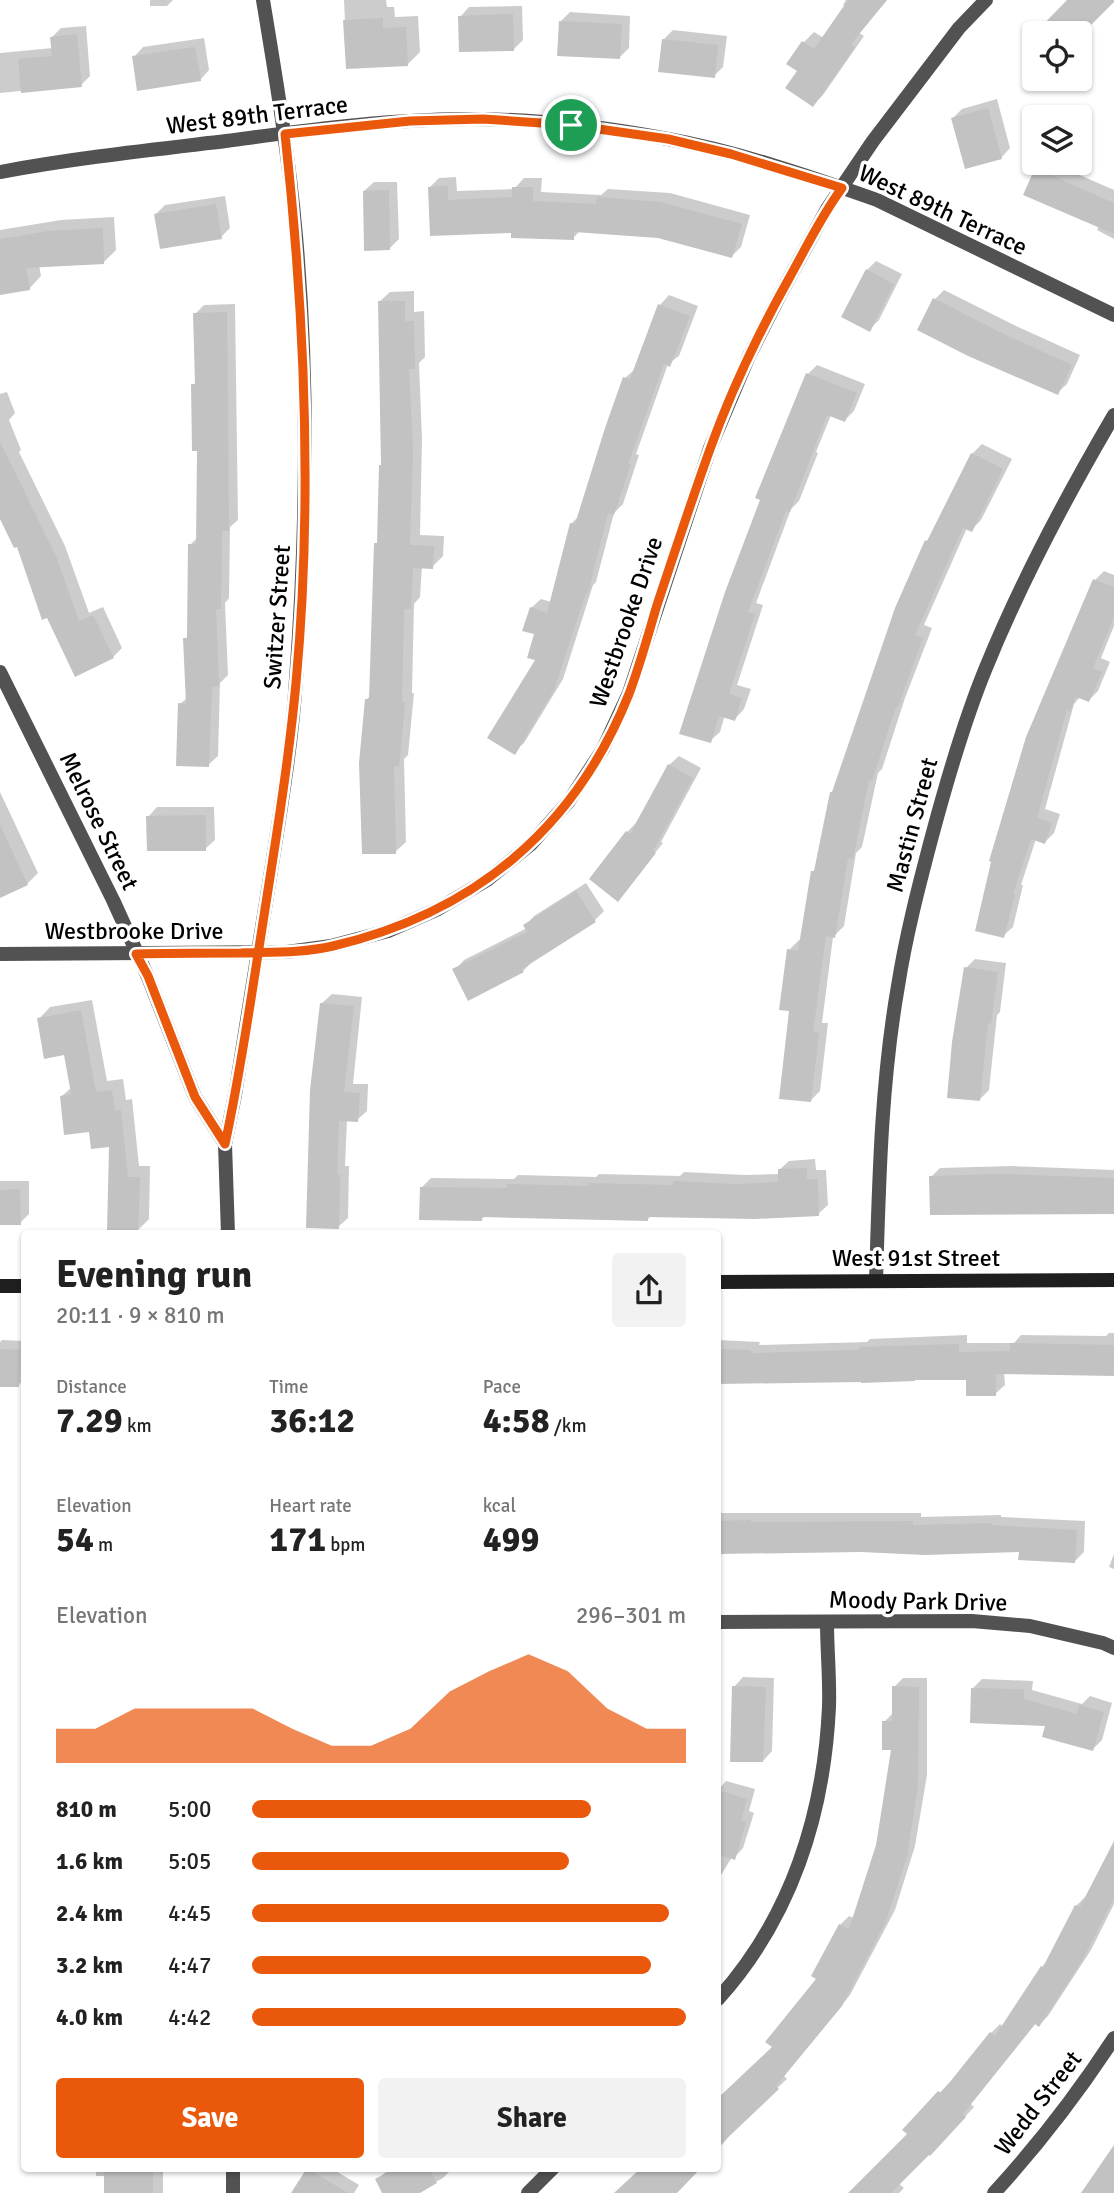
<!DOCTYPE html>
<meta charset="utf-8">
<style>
body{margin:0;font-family:Signika,sans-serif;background:#f2f2f2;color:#222;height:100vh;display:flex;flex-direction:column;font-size:26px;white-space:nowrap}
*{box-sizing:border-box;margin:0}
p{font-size:23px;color:#767676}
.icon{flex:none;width:38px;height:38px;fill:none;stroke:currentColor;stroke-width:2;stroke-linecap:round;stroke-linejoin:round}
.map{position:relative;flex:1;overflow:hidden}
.sheet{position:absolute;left:21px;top:1230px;width:700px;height:942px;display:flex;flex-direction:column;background:#fff;border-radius:7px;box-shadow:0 2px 5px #0004}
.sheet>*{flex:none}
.controls{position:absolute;left:1022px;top:21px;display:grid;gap:14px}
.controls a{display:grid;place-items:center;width:70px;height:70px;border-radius:7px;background:#fff;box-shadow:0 2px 5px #0004;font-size:35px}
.pin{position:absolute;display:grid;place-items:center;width:60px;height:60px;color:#fff;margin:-30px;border:4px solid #fff;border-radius:50%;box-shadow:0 2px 7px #0007}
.round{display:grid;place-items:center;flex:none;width:74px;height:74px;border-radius:7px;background:#f2f2f2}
.headline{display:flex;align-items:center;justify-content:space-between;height:119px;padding:0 35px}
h1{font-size:38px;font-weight:700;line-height:52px}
.figures{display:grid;grid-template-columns:repeat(3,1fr);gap:10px;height:119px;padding:7px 35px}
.figures div{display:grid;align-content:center}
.figures b{font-size:35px;font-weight:700}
.figures small{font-size:19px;font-weight:400}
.figures p{font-size:19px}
.chart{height:196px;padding:14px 35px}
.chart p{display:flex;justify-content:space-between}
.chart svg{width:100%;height:126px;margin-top:7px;fill:#ea580c;opacity:.7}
.cta{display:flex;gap:14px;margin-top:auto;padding:14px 35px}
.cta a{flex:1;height:80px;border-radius:7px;background:#ea580c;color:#fff;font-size:28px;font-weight:700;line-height:80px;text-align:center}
.cta a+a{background:#f2f2f2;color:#222}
ul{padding:0 35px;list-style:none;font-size:23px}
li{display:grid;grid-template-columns:112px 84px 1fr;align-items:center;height:52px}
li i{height:18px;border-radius:9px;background:#ea580c}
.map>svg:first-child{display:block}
</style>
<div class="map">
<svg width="1114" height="2193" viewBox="0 0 1114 2193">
<rect width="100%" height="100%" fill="#fff"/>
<g fill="#0003">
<polygon points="150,0 173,0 167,6 150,6"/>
<polygon points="344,0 386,0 387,7 394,7 395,17 418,16 420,52 408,64 347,67"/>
<polygon points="846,0 887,0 859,33 864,36 823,95 813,105 799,71 789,63 804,42 814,32 824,38 846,7 843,5"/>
<polygon points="522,6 523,40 514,49 460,17 469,7"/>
<polygon points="570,12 630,16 629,48 619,58 561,21"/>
<polygon points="86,26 90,76 81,85 0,93 0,53 53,48 52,37 61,28"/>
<polygon points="673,30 727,36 723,67 714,76 664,39"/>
<polygon points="1034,37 1034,49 1028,43"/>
<polygon points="204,38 209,70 200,80 134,57 143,47"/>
<polygon points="997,99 1010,148 1001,158 953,118 962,109"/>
<polygon points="1043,163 1052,163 1114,190 1114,239 1097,230 1099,226 1036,169"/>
<polygon points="456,177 457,191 514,189 524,178 542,178 541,192 601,195 608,189 670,193 750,215 741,247 732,256 659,236 580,231 573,238 513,231 432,234 430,187 439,178"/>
<polygon points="374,182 397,182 399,239 390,248 364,191"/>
<polygon points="225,196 230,228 221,237 156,214 165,205"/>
<polygon points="114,217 116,250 104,262 39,265 41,276 29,289 0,293 0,230 61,220"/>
<polygon points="876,261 902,274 879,320 870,329 867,270"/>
<polygon points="944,290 1016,326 1080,355 1067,384 1057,393 935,299"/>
<polygon points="414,291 414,312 424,311 425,357 419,363 422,439 420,535 444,536 443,556 432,567 422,566 420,597 414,604 412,693 414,693 408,755 404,759 406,842 395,852 366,700 371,695 383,464 379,302 390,292"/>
<polygon points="669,295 698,306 679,356 668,364 636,454 639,455 623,504 614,513 596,582 593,585 563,679 524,743 514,752 537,659 536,633 531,608 541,599 551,602 571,524 579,516 625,378 635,369 660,305"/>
<polygon points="235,304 238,520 230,527 229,598 225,603 228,675 220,683 218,756 208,765 180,704 188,697 185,639 189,635 190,545 198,537 199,450 193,385 197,381 195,314 204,305"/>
<polygon points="817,365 865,384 854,411 845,420 831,415 816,452 818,453 799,501 791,509 756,603 763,605 737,685 751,689 744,709 735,719 725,715 720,732 710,741 808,374"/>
<polygon points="7,392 15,413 9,420 21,450 19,452 65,546 89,613 103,607 122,648 113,657 75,674 18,544 0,515 0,394"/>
<polygon points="982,444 1012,459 981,520 971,530 967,528 924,625 932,628 905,698 882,769 878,773 862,847 856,853 844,926 833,937 822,1023 828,1023 820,1091 810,1101 791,1010 789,950 799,940 801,940 813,872 816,868 927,541 932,536 972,454"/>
<polygon points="1104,571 1114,575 1114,626 1101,658 1110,662 1098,691 1089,700 1080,697 1074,704 1045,809 1060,814 1054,833 1045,842 1036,839 1021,885 1023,885 1013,927 1003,936 977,930 1095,580"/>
<polygon points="679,756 701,768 661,842 663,843 618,899 627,832 636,823 669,765"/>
<polygon points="0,792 38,873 27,884 0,896"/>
<polygon points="157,807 214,807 215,840 205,849 148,817"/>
<polygon points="586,883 604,911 595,920 532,962 523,971 455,970 464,960 527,928 525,926 534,916"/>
<polygon points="975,959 1006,963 1000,1012 997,1015 989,1090 980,1099 966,968"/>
<polygon points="332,994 362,997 353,1084 368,1084 367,1111 357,1120 347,1120 345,1166 349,1166 348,1218 338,1227 322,1003"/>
<polygon points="92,1000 107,1081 123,1079 126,1100 132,1099 139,1166 150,1166 149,1219 138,1230 110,1145 91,1130 62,1096 72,1087 66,1053 39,1019 50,1007"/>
<polygon points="815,1159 816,1170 826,1170 828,1205 818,1214 652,1215 648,1219 486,1215 482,1219 422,1187 431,1178 514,1179 518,1175 596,1177 599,1174 680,1176 684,1172 745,1175 780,1174 779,1170 789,1161"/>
<polygon points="1012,1166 1114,1170 1114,1212 931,1177 940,1168"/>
<polygon points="0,1181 29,1181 29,1214 20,1223 0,1223"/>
<polygon points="1109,1333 1114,1333 1114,1374 1004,1372 1005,1385 995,1394 968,1378 751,1383 718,1382 718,1340 760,1342 759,1345 867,1342 870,1339 967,1335 967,1343 1014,1343 1021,1335 1106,1336"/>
<polygon points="2,1340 24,1341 24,1379 18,1386 0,1385 0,1342"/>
<polygon points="718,1513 921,1513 921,1517 1001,1515 1001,1517 1085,1521 1084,1552 1074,1562 1021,1550 718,1552"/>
<polygon points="1114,1554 1114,1569 1109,1567"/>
<polygon points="743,1677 774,1678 772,1751 763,1761 734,1687"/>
<polygon points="903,1678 927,1678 927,1775 915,1846 895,1910 850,1995 784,2076 787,2079 725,2137 727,2139 718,2149 718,2100 774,2047 818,1978 840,1925 849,1916 854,1918 877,1846 893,1749 884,1722 893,1713 894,1687"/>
<polygon points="982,1679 1033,1681 1032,1690 1082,1704 1090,1696 1112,1703 1102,1740 1093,1749 1047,1724 973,1688"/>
<polygon points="726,1781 755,1789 749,1811 754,1813 743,1848 734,1858 732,1857 718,1880 718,1790"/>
<polygon points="1114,1844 1114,1904 1091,1950 1048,2016 1039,2025 1036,2023 971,2104 974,2107 939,2145 898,2183 904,2188 899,2193 851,2193 909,2134 904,2130 949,2083 950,2084 991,2033 1000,2024 1003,2027 1042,1967 1048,1960 1076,1906 1086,1896"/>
<polygon points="96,2168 163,2168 163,2193 106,2193 106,2176 96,2176"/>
<polygon points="308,2168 331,2168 359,2185 354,2193 293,2193"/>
<polygon points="390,2168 453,2168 443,2178 416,2193 384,2193 377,2180"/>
</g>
<g fill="#c2c2c2">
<polygon points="848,0 887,0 851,44 855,47 813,107 785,88 797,71 786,64 802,41 814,49"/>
<polygon points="1067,0 1114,0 1114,2 1083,33 1035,33"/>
<polygon points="513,14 514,51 459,52 458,16"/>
<polygon points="383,18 383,28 406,27 408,66 346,69 343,20"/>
<polygon points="559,21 622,24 620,59 557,56"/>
<polygon points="77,34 82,87 21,93 18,59 52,56 50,37"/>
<polygon points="662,39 718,45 715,78 658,72"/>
<polygon points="195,47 201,81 137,91 132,56"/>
<polygon points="988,108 1002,159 965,169 951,118"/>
<polygon points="1035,168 1114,203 1114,234 1023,195"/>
<polygon points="448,186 448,200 512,197 512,187 533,187 533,201 596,204 597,197 660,202 742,224 732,258 658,238 574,232 574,240 511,238 511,233 430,236 428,187"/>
<polygon points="389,190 390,250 364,251 363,191"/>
<polygon points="216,204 222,239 160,249 154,214"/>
<polygon points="103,228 104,264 26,268 30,290 0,295 0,239 48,231"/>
<polygon points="866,269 894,284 870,332 841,317"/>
<polygon points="933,298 1006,335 1072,365 1058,395 968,356 917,330"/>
<polygon points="378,301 405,301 405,321 414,321 415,369 409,369 413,451 410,545 434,546 433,569 413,568 411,609 404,609 402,702 405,703 399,767 394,766 396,854 362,854 359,763 365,699 369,699 374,543 377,543 379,465 381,465"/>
<polygon points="658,304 690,316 670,367 664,364 628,464 631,464 614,515 608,513 588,593 586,593 554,690 515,755 487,738 535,660 527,658 534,634 522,631 530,607 547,613 570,523 575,524 605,428 623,377 630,379"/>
<polygon points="227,312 229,531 222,531 221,609 216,609 219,686 212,687 209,767 176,766 178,703 186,704 183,638 187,638 188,544 196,544 197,451 192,451 191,384 195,384 193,313"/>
<polygon points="806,373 857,393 845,422 827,415 790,512 786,511 748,612 755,614 729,694 742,698 735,721 719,716 711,743 679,734 725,592 760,500 755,498"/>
<polygon points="0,442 56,556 79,621 93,615 114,658 75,677 47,618 42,620 17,547 14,548 0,519"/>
<polygon points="971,453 1003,469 972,532 963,528 915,635 923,638 898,707 896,707 872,781 869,780 853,859 848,858 835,938 826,936 813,1032 819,1033 811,1102 779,1099 789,1011 779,1010 787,949 798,951 811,871 814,871 830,792 832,792 895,608 925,540 927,541"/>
<polygon points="1093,579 1114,587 1114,617 1093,668 1102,672 1089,702 1076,697 1070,712 1067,710 1037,818 1052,823 1045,844 1031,839 1013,894 1015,894 1004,938 975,931 991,862 989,861 1026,737"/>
<polygon points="668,764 693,778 653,851 656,853 618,902 589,879 626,831 630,834"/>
<polygon points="206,815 206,851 147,851 146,816"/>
<polygon points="0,825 28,885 0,898"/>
<polygon points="576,891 596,922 522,969 524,972 468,1001 452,969 527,932 523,925"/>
<polygon points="964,967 998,972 991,1024 988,1023 980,1101 947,1098 952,1042"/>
<polygon points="320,1003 354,1006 344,1092 360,1093 358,1122 339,1121 337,1175 340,1175 339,1229 306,1228 310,1090"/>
<polygon points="81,1010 96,1092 112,1090 115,1111 121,1110 128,1177 140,1177 138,1232 107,1231 109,1147 91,1149 89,1132 64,1135 60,1096 71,1094 64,1055 44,1059 37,1018"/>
<polygon points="807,1168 807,1179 818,1179 819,1216 755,1219 648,1217 648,1221 482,1217 482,1221 419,1220 420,1187 507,1188 507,1184 588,1186 588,1183 673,1185 673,1181 735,1184 778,1182 778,1169"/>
<polygon points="1001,1174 1114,1178 1114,1214 930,1215 929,1176"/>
<polygon points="20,1189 21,1225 0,1225 0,1190"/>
<polygon points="1010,1343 1114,1345 1114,1376 996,1374 996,1396 966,1396 966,1380 915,1380 915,1381 861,1383 861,1382 718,1384 718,1349 751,1350 751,1353 859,1350 859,1347 959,1344 959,1352 1010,1351"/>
<polygon points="0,1349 20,1350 19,1387 0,1387"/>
<polygon points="751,1520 751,1522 913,1521 913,1525 992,1523 992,1525 1077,1530 1075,1563 1018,1560 1019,1552 925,1555 861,1552 718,1554 718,1521"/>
<polygon points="732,1686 766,1687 763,1762 730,1762"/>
<polygon points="892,1686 919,1687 918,1786 907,1857 886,1921 842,2006 776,2086 779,2089 718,2147 718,2098 772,2047 765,2042 816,1979 811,1976 839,1924 849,1929 876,1845 891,1750 882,1750 882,1721 892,1721"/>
<polygon points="971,1688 1024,1689 1024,1699 1077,1714 1079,1705 1104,1712 1093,1751 1042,1737 1045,1726 970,1723"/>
<polygon points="718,1790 747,1799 741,1820 746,1822 735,1860 718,1854"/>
<polygon points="1114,1841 1114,1898 1082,1961 1039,2027 1035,2024 963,2114 966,2117 930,2156 929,2155 891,2193 848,2193 907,2134 902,2130 938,2091 941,2093 990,2032 995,2036 1041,1966 1043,1967 1075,1905 1080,1907"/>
<polygon points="1114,2145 1114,2193 1081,2193"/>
<rect x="104" y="2168" width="49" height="25"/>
<polygon points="307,2168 348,2193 291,2193"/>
<polygon points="395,2168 429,2168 437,2183 420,2193 382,2193 375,2179"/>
<polygon points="641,2168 701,2168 677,2193 614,2193"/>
</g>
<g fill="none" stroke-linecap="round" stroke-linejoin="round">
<g stroke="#525252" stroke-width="14">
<path d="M 0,172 C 75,158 150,150 226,141 C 287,133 348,124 410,121 C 496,115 584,123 668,139 C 739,152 809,176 877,200 L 1114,315"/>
<polyline points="0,672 113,900 148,977 195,1097 225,1144"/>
<polyline points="0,954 287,952 331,946 388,931 438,909 487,880 531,844 569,801 603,749 629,693 710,448 749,356 780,295 827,209 873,141 959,28 986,0"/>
<path d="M 228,1234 L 225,1144 L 235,1095 C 247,1020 259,946 271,871 C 281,807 292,743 296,679 C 307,531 309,383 296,236 C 289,157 276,78 263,0"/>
<path d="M 876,1281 C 879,1182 881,1083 898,986 C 906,935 919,885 932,836 C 947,780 963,724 985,670 C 1021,581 1066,497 1114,415"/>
<polyline points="718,1622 972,1621 1030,1626 1103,1643 1114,1648"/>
<path d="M 718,1999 C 791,1918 824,1815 829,1707 C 830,1679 827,1650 827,1622"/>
<polyline points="233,2168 233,2193"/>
<polyline points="528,2193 553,2168"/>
<path d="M 994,2193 C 1039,2144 1078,2093 1114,2038"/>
</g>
<g stroke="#1f1f1f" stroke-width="14">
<polyline points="718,1282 1114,1280"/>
<polyline points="0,1286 24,1286"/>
</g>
</g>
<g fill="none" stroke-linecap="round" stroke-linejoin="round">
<defs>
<path id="route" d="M 571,125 L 483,119 L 410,121 L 285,134 C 305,316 313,500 296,683 C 288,768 274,851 261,935 C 250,1005 240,1075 225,1144 L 195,1097 L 148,976 L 136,954 C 171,953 206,953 241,953 C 271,952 303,953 333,946 C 474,913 575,829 629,694 C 640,665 648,635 657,605 C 674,554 691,502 709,452 C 731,390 760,330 792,273 C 808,244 822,215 842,188 L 731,154 L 668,139 L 571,125"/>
</defs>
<use href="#route" stroke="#fff" stroke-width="14"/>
<use href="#route" stroke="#ea580c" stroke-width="9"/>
</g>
<g text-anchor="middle" stroke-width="7" stroke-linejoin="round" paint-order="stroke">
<g font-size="24" fill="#000" stroke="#fff">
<text transform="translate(257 115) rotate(-7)" y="8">West 89th Terrace</text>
<text transform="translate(943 210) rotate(25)" y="8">West 89th Terrace</text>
<text transform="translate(277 617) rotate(-86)" y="8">Switzer Street</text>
<text transform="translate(626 622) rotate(-71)" y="8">Westbrooke Drive</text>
<text transform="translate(99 821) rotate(64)" y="8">Melrose Street</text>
<text transform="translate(912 825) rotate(-75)" y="8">Mastin Street</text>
<text x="134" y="939">Westbrooke Drive</text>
<text x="916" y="1266">West 91st Street</text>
<text transform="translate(918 1601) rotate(1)" y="8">Moody Park Drive</text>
<text transform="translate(1038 2103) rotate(-52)" y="8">Wedd Street</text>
</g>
</g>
</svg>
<div class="controls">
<a><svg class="icon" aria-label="locate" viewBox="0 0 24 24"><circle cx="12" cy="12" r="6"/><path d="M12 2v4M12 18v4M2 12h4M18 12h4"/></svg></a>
<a><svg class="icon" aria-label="layers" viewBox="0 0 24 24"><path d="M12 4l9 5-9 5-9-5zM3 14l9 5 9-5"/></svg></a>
</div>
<div class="pin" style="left:571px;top:125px;background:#1e9e55"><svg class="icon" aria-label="arrive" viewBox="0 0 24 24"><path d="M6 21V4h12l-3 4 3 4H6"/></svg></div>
<section class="sheet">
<div class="headline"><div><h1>Evening run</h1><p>20:11 · 9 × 810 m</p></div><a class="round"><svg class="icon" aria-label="share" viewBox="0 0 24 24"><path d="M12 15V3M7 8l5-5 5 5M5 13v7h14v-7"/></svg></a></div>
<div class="figures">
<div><p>Distance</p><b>7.29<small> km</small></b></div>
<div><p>Time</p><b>36:12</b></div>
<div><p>Pace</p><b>4:58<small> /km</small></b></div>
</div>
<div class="figures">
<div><p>Elevation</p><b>54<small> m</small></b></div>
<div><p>Heart rate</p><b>171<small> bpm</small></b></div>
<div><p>kcal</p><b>499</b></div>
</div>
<div class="chart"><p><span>Elevation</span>296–301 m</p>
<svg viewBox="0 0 160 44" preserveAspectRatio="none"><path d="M0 44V32L10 32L20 25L30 25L40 25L50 25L60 32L70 38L80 38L90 32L100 19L110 12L120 6L130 12L140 25L150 32L160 32V44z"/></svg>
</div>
<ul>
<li><b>810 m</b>5:00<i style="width:78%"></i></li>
<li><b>1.6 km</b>5:05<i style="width:73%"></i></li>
<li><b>2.4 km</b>4:45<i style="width:96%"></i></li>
<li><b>3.2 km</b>4:47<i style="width:92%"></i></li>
<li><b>4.0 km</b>4:42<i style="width:100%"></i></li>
</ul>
<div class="cta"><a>Save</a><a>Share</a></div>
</section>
</div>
